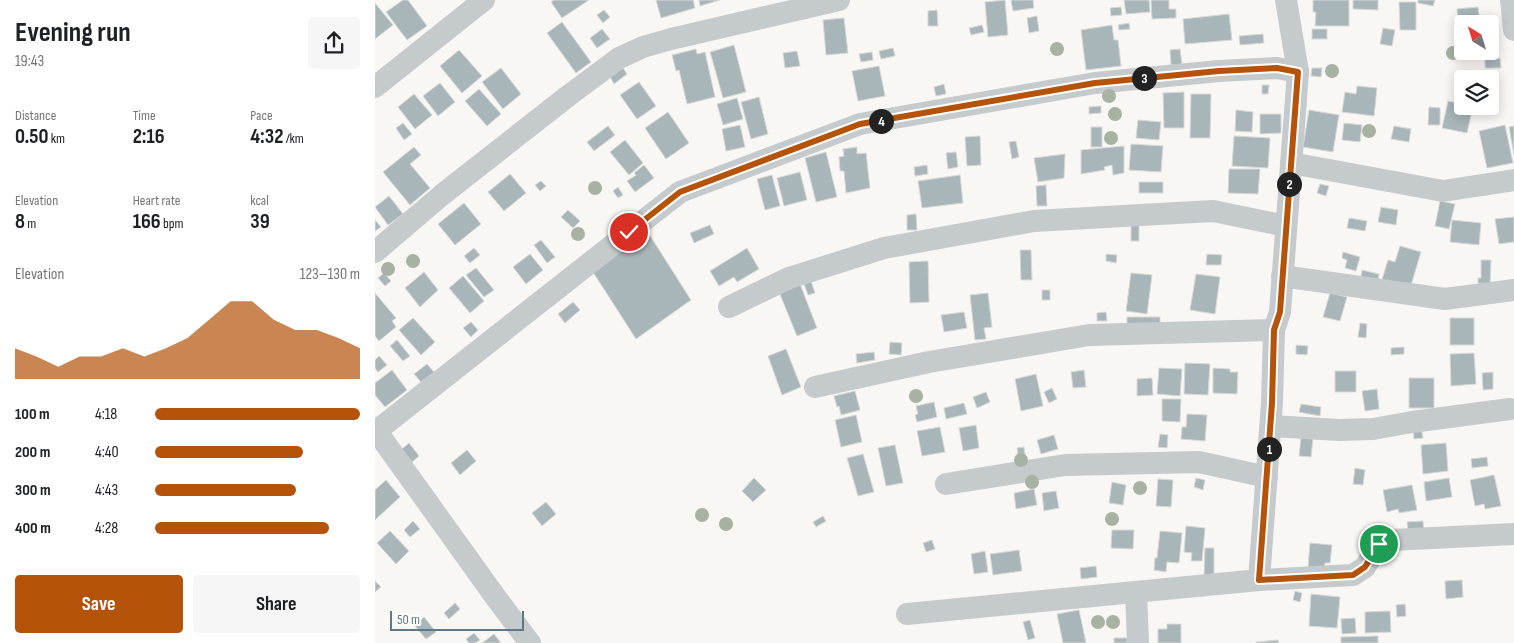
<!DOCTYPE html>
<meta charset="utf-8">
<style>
body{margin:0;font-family:"Sofia Sans Condensed",sans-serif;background:#f6f6f6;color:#202124;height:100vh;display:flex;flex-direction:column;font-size:19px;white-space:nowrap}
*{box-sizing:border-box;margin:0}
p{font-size:16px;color:#757577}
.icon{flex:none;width:28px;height:28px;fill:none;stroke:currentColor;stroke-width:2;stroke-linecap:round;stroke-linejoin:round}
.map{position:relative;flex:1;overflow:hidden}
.drawer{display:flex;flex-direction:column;background:#fff;width:375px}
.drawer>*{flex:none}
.needle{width:32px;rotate:322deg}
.controls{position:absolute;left:1079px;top:15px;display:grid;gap:10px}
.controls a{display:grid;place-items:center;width:45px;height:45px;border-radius:5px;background:#fff;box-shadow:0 2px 12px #0003;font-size:25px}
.scale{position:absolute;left:15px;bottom:12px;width:134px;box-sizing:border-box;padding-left:5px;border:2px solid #607882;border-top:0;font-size:14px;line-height:18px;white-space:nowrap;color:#607882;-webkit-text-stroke:4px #fff;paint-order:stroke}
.pin{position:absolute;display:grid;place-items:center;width:42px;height:42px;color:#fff;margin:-21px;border:2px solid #fff;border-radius:50%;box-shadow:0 1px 5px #0007}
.km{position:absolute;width:25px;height:25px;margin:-12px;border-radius:50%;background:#222;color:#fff;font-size:14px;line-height:25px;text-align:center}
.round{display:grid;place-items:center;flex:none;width:52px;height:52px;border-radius:5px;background:#f6f6f6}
.headline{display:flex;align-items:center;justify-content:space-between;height:85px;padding:0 15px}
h1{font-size:28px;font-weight:700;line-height:38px}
.figures{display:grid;grid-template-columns:repeat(3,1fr);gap:8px;height:85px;padding:5px 15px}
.figures div{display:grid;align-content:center}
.figures b{font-size:21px;font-weight:700}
.figures small{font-size:14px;font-weight:400}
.figures p{font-size:14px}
.chart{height:140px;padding:10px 15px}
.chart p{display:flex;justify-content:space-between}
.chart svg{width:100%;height:90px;margin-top:5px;fill:#b45309;opacity:.7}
.button{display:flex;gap:10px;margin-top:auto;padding:10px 15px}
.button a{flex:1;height:58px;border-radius:5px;background:#b45309;color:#fff;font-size:20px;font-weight:700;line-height:58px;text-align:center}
.button a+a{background:#f6f6f6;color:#202124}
ul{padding:0 15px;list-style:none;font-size:16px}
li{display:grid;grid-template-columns:80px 60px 1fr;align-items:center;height:38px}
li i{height:12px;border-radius:6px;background:#b45309}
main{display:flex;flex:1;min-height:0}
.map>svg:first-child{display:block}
</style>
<main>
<section class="drawer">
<div class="headline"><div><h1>Evening run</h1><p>19:43</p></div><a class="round"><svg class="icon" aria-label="share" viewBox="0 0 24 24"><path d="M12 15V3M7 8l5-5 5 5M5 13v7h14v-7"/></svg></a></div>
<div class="figures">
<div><p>Distance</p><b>0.50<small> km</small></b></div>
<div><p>Time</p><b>2:16</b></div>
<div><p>Pace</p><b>4:32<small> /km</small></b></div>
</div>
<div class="figures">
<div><p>Elevation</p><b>8<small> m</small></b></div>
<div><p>Heart rate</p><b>166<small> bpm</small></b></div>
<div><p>kcal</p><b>39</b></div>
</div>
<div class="chart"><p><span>Elevation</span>123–130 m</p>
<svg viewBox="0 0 160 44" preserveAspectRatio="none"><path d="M0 44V29L10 33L20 38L30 33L40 33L50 29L60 33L70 29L80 24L90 15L100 6L110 6L120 15L130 20L140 20L150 24L160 29V44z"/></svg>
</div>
<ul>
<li><b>100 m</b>4:18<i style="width:100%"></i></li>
<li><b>200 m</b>4:40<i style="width:72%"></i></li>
<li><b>300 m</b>4:43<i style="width:69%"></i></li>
<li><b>400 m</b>4:28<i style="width:85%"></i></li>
</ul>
<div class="button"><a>Save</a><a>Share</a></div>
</section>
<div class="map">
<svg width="1139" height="643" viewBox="0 0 1139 643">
<rect width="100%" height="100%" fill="#f8f7f4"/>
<g fill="#a8b5b9" stroke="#d9d9d7">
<polygon points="28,0 33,0 52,26 32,40 11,12"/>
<polygon points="179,0 214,0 187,18 176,2"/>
<polygon points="281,0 318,0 320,8 286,18"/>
<polygon points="324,0 345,0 325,6"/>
<polygon points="630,0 633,35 613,37 610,2"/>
<polygon points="636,0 658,0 659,8 638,11"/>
<polygon points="749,0 774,0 775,12 751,14"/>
<polygon points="776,0 794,0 794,9 801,9 801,18 777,19"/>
<polygon points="938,0 974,0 974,26 940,26 941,12 938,12"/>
<polygon points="978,0 1003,0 1003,10 978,9"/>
<polygon points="1043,0 1060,0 1058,6 1043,3"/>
<polygon points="1024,2 1041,2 1041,30 1025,30"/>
<polygon points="0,3 18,25 0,39"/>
<polygon points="746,7 747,15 736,16 735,8"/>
<polygon points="1103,7 1105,24 1088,24 1088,37 1085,38 1082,9"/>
<polygon points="229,10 235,17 228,23 222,15"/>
<polygon points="562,10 563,26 553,26 553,11"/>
<polygon points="854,14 857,40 810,44 808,19"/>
<polygon points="662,16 664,31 654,33 652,18"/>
<polygon points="469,18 473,53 451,55 448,20"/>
<polygon points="187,22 216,62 201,73 172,33"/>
<polygon points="754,23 755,29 744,30 743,25"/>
<polygon points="607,25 609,32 596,35 594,28"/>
<polygon points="737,25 739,40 743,40 746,66 711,70 706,30"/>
<polygon points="1008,28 1020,30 1017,46 1005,44"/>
<polygon points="227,29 235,39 222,48 215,38"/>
<rect x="937" y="29" width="15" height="10"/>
<polygon points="888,34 889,43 865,45 864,36"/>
<polygon points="359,45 371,92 348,98 335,52"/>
<polygon points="518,48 520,56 506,59 504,51"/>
<polygon points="321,49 322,54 330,52 340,97 312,104 304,70 301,71 297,55"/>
<polygon points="805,49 807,64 796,65 795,50"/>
<polygon points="84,50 107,76 87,93 65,66"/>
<polygon points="422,51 425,66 410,68 408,53"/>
<polygon points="497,52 498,60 486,62 484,54"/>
<polygon points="1110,58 1125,58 1126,68 1110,68"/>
<polygon points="504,66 510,96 483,101 477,71"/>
<polygon points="126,68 146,94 128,109 107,82"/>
<polygon points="248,68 252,74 239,84 235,77"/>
<polygon points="937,68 947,68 946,77 936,76"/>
<polygon points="264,82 281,106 262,119 245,95"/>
<polygon points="65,83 80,102 63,116 48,96"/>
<polygon points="569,84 571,94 561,96 559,87"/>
<polygon points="887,85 894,85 893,94 887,94"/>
<polygon points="982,86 1002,88 999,116 967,112 970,92 981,94"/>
<polygon points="104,89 126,114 112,126 90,101"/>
<polygon points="809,92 809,128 789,128 788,93"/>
<polygon points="39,94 57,115 40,129 23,107"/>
<polygon points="816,94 836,94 835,138 815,138"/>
<polygon points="384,97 393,134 376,139 366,102"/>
<polygon points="362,98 368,119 348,125 342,104"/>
<polygon points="1073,101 1088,104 1088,106 1098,106 1092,133 1067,128"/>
<polygon points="726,106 726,113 714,114 714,107"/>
<polygon points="1054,107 1065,108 1065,125 1053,125"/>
<polygon points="861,110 878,112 877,132 860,131"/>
<polygon points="934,110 964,115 958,152 928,147"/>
<polygon points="293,112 314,143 291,159 270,128"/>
<polygon points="885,114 906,114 906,133 885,134"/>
<polygon points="763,120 786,122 784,140 761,138"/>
<polygon points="28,123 37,134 29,140 21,128"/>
<polygon points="969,123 987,125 985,142 967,140"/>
<polygon points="365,125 370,147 351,151 347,129"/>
<polygon points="1130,125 1138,163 1112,168 1104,131"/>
<polygon points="233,126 240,135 219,151 212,142"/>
<polygon points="1019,126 1036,129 1034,142 1016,139"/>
<polygon points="1139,126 1139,155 1134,127"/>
<rect x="716" y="127" width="11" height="20"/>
<polygon points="605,136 606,165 592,166 590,137"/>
<polygon points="859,136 895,138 893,168 857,166"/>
<polygon points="250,140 268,163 254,175 235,152"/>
<polygon points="641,141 644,157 637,159 634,142"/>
<polygon points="756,144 788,146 786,172 754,170"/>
<polygon points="749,146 749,173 738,175 737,165 729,167 730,170 706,174 706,150"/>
<polygon points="39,147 46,155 35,164 55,188 35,205 8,172"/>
<polygon points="482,147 482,154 491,153 495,188 471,193 469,171 465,171 464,157 469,156 468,149"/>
<polygon points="451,152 462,197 441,202 430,158"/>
<polygon points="581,152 583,167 573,169 571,153"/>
<polygon points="690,154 689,178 663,182 659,158"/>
<polygon points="269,165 279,178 260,192 252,181 261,175 259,173"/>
<polygon points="552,165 553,174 540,176 539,167"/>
<polygon points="854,169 885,169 883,194 853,193"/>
<polygon points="425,172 432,200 409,206 402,178"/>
<polygon points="135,174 151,193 129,211 113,192"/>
<polygon points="397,175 405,206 390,210 382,179"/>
<polygon points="585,175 588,203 547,208 543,181"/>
<polygon points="166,181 171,186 165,191 160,185"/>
<rect x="764" y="182" width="24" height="11"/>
<polygon points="945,184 954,186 951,196 942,193"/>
<polygon points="671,185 672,206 662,206 661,186"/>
<polygon points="243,187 248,195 243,198 238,191"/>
<polygon points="14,196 28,214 13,225 0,207"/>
<polygon points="1065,201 1080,204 1074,229 1060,226"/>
<polygon points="89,203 106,224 80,245 63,224"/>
<polygon points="1006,207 1023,210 1021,225 1003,222"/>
<polygon points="193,210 205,221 198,228 186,217"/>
<polygon points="541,214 542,230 532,230 532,215"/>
<polygon points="1139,217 1139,242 1124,244 1120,219"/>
<polygon points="974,218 992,221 990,231 972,228"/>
<polygon points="0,220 6,227 0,231"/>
<polygon points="1077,220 1106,223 1104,245 1075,242"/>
<polygon points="335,225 339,234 319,243 315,233"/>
<rect x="756" y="225" width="8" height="16"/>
<polygon points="272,231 316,300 261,339 218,272"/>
<polygon points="166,240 180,257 172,263 159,245"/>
<polygon points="1025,246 1046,252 1034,292 1006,283 1013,260 1020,262"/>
<polygon points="99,248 105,255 95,263 89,256"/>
<polygon points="372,248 384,269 362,282 359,277 344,286 335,271"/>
<polygon points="645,250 656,250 657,280 646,280"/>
<polygon points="968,252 985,257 981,271 970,268 972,260 967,258"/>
<polygon points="155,254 168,270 151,284 138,267"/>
<polygon points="731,254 742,255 741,263 731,261"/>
<polygon points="832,254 847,255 846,265 831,265"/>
<polygon points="1106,260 1116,260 1115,284 1103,283 1103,278 1106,278"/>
<polygon points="553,261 554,302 535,303 534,262"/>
<polygon points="101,268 119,290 109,297 91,275"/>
<polygon points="987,270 1004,274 1003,281 986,278"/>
<polygon points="49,272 63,290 45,307 30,288"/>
<polygon points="9,273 16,281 10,286 3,278"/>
<polygon points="756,273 777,275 772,314 751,311"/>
<polygon points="821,274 845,277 840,314 815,310"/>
<polygon points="88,276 109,301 95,313 74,288"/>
<polygon points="435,278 440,293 433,295 428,281"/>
<polygon points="425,284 442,328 422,336 404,292"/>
<rect x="667" y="290" width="8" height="10"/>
<polygon points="0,293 21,318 17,321 21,327 4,341 0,336"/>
<polygon points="613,293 617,327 609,328 611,339 600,340 595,295"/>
<polygon points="955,293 972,297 965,321 948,317"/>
<polygon points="198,302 205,310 190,323 183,314"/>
<polygon points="589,312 592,328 569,332 566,315"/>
<polygon points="731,312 732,321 722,321 722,313"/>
<rect x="752" y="317" width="33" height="12"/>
<polygon points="38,318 60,342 46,355 24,330"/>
<rect x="1075" y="318" width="24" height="27"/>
<polygon points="96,322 103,330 96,337 88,328"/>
<polygon points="985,323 992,324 991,338 983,337"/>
<polygon points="22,340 35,356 28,361 15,346"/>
<polygon points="515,342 527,343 526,355 514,354"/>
<polygon points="921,345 933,346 932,355 921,354"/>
<polygon points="1029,347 1029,354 1016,355 1016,348"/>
<polygon points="411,349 426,387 407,395 393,356"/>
<polygon points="499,352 500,360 482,363 481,354"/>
<polygon points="1099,353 1101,384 1076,386 1075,354"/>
<polygon points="4,356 12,365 3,372 0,368 0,360"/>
<polygon points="810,363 835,364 833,395 809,394"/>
<polygon points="52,364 59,372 46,382 39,374"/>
<polygon points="784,368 807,369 805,396 782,394"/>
<polygon points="838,368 855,369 855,372 863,372 862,394 838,393"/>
<polygon points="17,370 32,390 10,407 0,395 0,383"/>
<polygon points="709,370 711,387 698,388 696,372"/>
<rect x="960" y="371" width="21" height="21"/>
<polygon points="1118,372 1118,389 1108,390 1107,373"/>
<polygon points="661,374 668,406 646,411 640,379"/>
<polygon points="777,378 778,395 762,396 762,379"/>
<rect x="1034" y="378" width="25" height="30"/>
<polygon points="677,388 682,399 674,403 669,392"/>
<polygon points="1002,389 1004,409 990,411 987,391"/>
<polygon points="480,391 485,410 466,415 464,406 462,407 459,396"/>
<polygon points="611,392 615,402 602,408 598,397"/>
<polygon points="787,399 806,399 805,422 787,421"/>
<polygon points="559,402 562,417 542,422 540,415 543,414 541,406"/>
<polygon points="589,403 592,414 571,419 569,408"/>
<polygon points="926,404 946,407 945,416 924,412"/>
<polygon points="812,414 832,415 830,441 806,439 807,427 811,427"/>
<polygon points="481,415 487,442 466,447 460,420"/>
<polygon points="601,425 604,448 588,451 584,428"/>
<polygon points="565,427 570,452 547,456 542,431"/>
<polygon points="1046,427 1048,438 1039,439 1038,428"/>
<polygon points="785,434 793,435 792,448 783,447"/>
<polygon points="679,435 683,449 666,454 662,440"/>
<polygon points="926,438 938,439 936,457 924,456"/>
<polygon points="34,443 44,456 37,462 27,449"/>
<polygon points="1071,443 1073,471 1048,474 1046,445"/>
<polygon points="520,445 528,483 511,486 503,448"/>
<polygon points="649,447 650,454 643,455 642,448"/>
<polygon points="92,450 101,461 85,475 76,463"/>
<polygon points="488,454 499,492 483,496 472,458"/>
<polygon points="1112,457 1113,466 1097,468 1096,459"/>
<polygon points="980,468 990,470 988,485 978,484"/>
<polygon points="1119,475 1126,506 1110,509 1109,504 1100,506 1095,480"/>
<polygon points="379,478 391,490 378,502 367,491"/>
<polygon points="821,478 830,480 828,490 819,487"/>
<polygon points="1074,478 1077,497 1051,501 1049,482"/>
<polygon points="783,479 798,480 796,507 781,506"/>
<polygon points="11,480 25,497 0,520 0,490"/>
<polygon points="737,482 751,485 748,505 734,503"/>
<polygon points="1037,485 1042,510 1024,513 1023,509 1012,512 1008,490"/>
<polygon points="659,489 662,505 641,509 639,493"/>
<polygon points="681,491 684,508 669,511 667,493"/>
<polygon points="171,502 181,514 167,526 157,513"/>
<polygon points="448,516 451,521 441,527 438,522"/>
<polygon points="38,521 45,529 35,537 29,530"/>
<polygon points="1048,521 1049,531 1033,532 1032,522"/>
<polygon points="811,526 830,528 827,561 816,561 817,553 809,552"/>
<polygon points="737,530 759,530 758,549 736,548"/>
<polygon points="15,531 34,551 21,564 2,543"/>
<polygon points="785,531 807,533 804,563 792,562 791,572 779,570 780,558 782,558"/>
<polygon points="557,540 560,549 551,552 548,543"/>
<polygon points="935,543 957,545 955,563 950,563 949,568 933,567"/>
<polygon points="830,548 839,548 839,576 829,576"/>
<polygon points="644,550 647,571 618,575 615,554"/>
<polygon points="610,551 613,572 599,574 596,554"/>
<polygon points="721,566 722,577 706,579 705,568"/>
<polygon points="1087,580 1088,597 1071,599 1070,581"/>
<polygon points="0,581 6,587 0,592"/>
<polygon points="920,591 927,593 925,602 918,600"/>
<polygon points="936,594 965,597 962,628 934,626"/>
<polygon points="80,603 85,609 74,619 69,613"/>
<polygon points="1030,604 1031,616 1022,617 1021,605"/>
<polygon points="704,610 711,643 688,643 682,614"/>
<polygon points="1015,611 1016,632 990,633 990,612"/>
<polygon points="49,617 61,632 51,639 39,625"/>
<polygon points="980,618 981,633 967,634 966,619"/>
<polygon points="655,620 660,638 653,640 648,622"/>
<polygon points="792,624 806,624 806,643 783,643 783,629 792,629"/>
<polygon points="99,633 105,640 100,643 94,643 91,639"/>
<polygon points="119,634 126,643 107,643"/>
<polygon points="1003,636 1003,643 966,643 966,637"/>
<rect x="739" y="638" width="13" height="5"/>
<polygon points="903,640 904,643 881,643 881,642"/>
</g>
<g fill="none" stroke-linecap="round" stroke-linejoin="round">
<g stroke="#c5cacd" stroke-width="22">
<polyline points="1136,0 1139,30"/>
<polyline points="0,87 109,0"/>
<polyline points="916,163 1068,191 1139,180"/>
<polyline points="0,252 68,194 193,96 244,58 268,47 296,39 464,0"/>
<polyline points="907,276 1070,299 1139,290"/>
<polyline points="354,307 414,278 509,248 659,221 838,211 911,226"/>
<polyline points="440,387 554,362 714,335 899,330"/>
<polyline points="896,426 964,430 998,429 1037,422 1135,409"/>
<polyline points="0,429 119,595 155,643"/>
<polyline points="0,432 305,192 485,124 720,83 844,71 902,68 923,72"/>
<polyline points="571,484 690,465 824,462 892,477"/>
<polyline points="884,580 897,403 899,330 905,312 923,72 911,0"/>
<polyline points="761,592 763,643"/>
<polyline points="532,614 884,580 978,575 990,567 1004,544 1017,540 1139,534"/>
</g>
</g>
<g fill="#a8b2a3">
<circle cx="682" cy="49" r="7"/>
<circle cx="1078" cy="53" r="7"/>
<circle cx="957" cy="71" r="7"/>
<circle cx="734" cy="96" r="7"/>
<circle cx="740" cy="114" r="7"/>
<circle cx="994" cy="131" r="7"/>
<circle cx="736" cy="138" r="7"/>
<circle cx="220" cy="188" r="7"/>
<circle cx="203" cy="234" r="7"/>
<circle cx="38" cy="261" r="7"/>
<circle cx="13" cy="269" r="7"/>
<circle cx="541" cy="396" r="7"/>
<circle cx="646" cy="460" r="7"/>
<circle cx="657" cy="482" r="7"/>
<circle cx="765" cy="488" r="7"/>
<circle cx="327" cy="515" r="7"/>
<circle cx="737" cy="519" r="7"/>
<circle cx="351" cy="524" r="7"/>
<circle cx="723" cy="622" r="7"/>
<circle cx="738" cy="622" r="7"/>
</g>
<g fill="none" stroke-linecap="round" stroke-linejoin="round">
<defs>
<polyline id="route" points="254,232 305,192 485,124 720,83 844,71 902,68 923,72 905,312 899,330 897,403 884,580 978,575 990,567 1004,544"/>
</defs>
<use href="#route" stroke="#fff" stroke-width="10"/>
<use href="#route" stroke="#b45309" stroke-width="6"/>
</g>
</svg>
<div class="controls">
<a><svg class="needle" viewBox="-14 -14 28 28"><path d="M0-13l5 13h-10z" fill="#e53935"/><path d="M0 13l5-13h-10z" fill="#757577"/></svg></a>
<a><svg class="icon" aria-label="layers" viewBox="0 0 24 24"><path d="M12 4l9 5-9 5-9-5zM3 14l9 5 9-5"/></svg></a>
</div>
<div class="scale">50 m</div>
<div class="pin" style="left:1004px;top:544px;background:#1e9e55"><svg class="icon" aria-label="arrive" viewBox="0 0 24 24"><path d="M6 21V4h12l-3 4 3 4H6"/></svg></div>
<div class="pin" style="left:254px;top:232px;background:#d93025"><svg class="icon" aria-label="check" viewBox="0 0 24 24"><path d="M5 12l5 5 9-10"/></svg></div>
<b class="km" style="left:894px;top:449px">1</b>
<b class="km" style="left:914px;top:184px">2</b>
<b class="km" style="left:769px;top:78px">3</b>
<b class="km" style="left:506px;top:121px">4</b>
</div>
</main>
